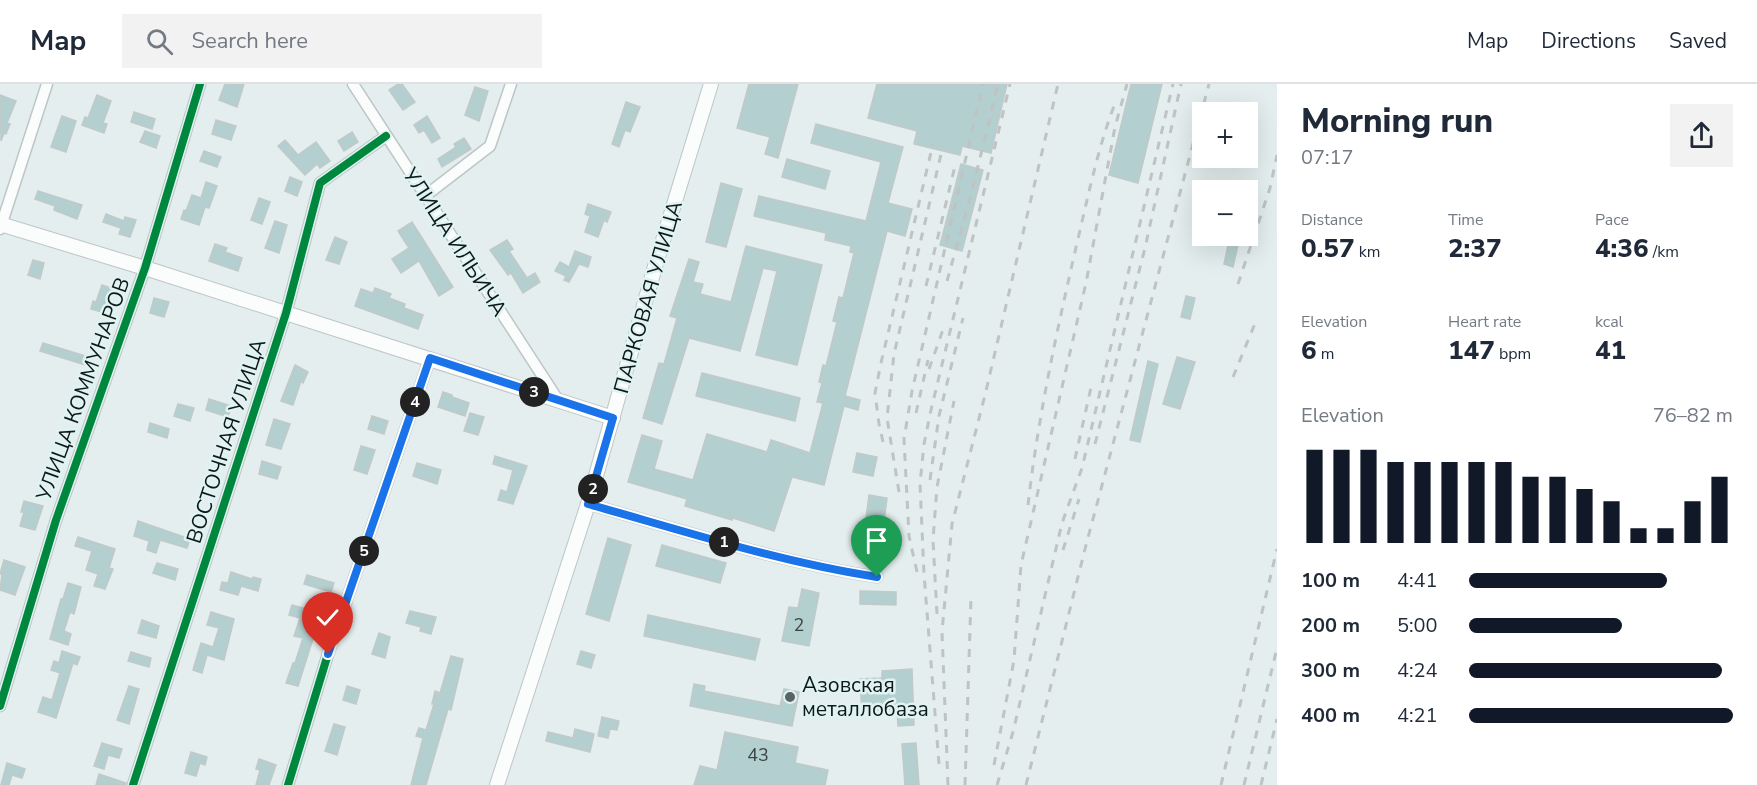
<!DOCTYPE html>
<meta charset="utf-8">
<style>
body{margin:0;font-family:"Nunito Sans",sans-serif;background:#f2f2f3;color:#1f2937;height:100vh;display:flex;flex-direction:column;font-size:22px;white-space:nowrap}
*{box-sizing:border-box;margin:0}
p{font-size:20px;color:#747a83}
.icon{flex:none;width:33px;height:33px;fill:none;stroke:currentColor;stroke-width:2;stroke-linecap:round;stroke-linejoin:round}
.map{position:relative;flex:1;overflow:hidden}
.sheet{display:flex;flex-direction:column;background:#fff;width:480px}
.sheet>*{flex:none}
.tools{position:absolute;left:1192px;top:18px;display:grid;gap:12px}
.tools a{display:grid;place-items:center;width:66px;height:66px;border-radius:0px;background:#fff;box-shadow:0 6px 24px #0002;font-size:30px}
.pin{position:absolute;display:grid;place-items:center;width:51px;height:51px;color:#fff;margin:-62px -26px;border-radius:50% 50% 50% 0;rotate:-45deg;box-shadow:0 0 6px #0007}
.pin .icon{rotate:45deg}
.km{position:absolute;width:30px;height:30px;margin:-15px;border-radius:50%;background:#222;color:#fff;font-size:16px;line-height:30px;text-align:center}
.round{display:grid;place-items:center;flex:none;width:63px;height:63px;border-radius:0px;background:#f2f2f3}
.head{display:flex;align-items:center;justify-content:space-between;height:102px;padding:0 24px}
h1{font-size:33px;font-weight:800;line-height:45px}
.stats{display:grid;grid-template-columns:repeat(3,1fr);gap:9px;height:102px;padding:6px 24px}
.stats div{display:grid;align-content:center}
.stats b{font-size:26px;font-weight:800}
.stats small{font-size:16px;font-weight:400}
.stats p{font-size:16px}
.chart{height:168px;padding:12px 24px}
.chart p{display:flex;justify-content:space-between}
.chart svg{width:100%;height:108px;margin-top:6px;stroke:#111827;stroke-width:6}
ul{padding:0 24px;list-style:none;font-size:20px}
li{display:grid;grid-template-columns:96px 72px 1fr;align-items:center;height:45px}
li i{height:15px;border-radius:8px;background:#111827}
header{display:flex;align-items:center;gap:36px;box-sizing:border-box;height:84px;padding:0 30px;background:#fff;border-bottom:2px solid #e0e1e3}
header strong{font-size:28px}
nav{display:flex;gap:33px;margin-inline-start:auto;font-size:21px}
.search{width:420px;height:54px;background:#f2f2f3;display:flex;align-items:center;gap:15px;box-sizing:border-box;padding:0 21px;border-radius:0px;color:#747a83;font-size:22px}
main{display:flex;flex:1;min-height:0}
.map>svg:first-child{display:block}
</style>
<header>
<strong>Map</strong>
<div class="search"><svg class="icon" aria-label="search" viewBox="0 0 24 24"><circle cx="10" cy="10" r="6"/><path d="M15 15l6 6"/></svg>Search here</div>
<nav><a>Map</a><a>Directions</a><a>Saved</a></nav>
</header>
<main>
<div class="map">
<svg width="1277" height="701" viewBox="0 0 1277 701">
<rect width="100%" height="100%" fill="#e4eeee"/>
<g fill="#b4cfcf" stroke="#c1c9c9" stroke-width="1.5">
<polygon points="225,0 244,0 237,23 219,16"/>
<polygon points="398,0 402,0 415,18 403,26 389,6"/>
<polygon points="749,0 798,0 778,74 765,70 770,53 737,44"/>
<polygon points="877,0 1007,0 991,69 962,62 960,71 914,60 917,47 868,34"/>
<polygon points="1131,0 1162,0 1138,99 1109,91"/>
<polygon points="475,3 488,7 479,37 465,31"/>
<polygon points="0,11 16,17 7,39 10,40 6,50 4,49 1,57"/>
<polygon points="97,11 111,17 103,39 107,40 104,49 82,41 85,33 88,34"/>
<polygon points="626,18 640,23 630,48 625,46 619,63 612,60"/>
<polygon points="134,28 155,35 152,45 131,38"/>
<polygon points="62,32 76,37 66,68 51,63"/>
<polygon points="427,32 440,54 432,59 424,46 419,49 414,41"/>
<polygon points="216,36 236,42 231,56 212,50"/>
<polygon points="816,40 903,63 888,119 912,125 905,152 887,147 845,312 860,316 858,326 844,322 824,401 792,393 774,447 733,434 732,436 685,422 687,415 628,398 642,351 662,357 654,385 693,396 707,350 767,368 771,356 810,369 823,319 817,318 822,299 819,298 823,281 826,282 837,238 833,237 839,213 843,214 854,169 850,168 851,162 825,156 826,149 754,132 759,112 866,137 881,78 811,59"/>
<polygon points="145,47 160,52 156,64 140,58"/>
<polygon points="352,48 358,58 344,67 338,57"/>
<polygon points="464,54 471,65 442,83 438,75 456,63 454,60"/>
<polygon points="285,56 298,71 316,58 330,77 320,84 317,80 305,91 278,62"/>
<polygon points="204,67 221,73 217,83 200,77"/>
<polygon points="787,75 830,87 825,105 782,93"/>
<polygon points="961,80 983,86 962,167 940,161"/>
<polygon points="290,93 302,98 297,112 285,107"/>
<polygon points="206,98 217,102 209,124 205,123 199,141 181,135 184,126 186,127 192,111 201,114"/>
<polygon points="721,99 742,105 726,163 706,158"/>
<polygon points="38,107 82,121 77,135 54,126 55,122 35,115"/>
<polygon points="259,114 270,118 262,140 251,136"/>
<polygon points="588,120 611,128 607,138 604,136 598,153 585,148 590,132 585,130"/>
<polygon points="106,130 124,137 125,133 136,136 130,153 119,150 121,144 103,138"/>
<polygon points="275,137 287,141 279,169 265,164"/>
<polygon points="412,138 453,203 439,212 419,177 401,189 392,175 409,164 398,147"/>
<polygon points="1230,152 1243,152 1241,161 1238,161 1233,183 1224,180"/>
<polygon points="335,153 347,158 339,180 326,176"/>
<polygon points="507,156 513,165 509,167 527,194 535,189 540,198 523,209 511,189 508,191 490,166"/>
<polygon points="215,160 227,164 225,168 242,174 238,187 209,177"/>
<polygon points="746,162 822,181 797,281 756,271 777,187 763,184 740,267 689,254 662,340 643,334 659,279 664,280 677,234 670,232 689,175 699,178 693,198 703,200 700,210 731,218"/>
<polygon points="575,167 591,173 588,183 579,180 569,198 564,196 566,192 555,187 560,178 569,183"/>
<polygon points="33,176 44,179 40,195 28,191"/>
<polygon points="102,201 111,204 102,228 91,225 93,217 96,218"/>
<polygon points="375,204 391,210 389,214 405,220 404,224 423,231 418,245 355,222 361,205 373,209"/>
<polygon points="1186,212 1195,214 1190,235 1181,233"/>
<polygon points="154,214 169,218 164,233 150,229"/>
<polygon points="43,259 92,274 89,282 40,267"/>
<polygon points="1177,273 1195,278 1180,325 1163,320"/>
<polygon points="1148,277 1158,280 1140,358 1130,356"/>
<polygon points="295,281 308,288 303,299 301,297 293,321 281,317"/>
<polygon points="702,289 800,314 795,337 696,312"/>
<polygon points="443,308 452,311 452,313 469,319 465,332 438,323"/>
<polygon points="209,315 231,322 228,333 206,326"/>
<polygon points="178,320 194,324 190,337 174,332"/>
<polygon points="470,329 484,333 478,351 464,347"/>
<polygon points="372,332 388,337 384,350 368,345"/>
<polygon points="274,335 290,340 281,365 266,361"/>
<polygon points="150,339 169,345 167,354 148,348"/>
<polygon points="361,362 375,366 367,390 354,386"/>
<polygon points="857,369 877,373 873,392 853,388"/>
<polygon points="495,372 527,382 513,420 498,416 501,406 507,408 513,386 493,380"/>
<polygon points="262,377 281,383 277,395 259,390"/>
<polygon points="417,379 441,386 437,400 413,392"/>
<polygon points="869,411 887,414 882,452 864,450"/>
<polygon points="24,417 43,422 35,446 20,442 24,428 21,428"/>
<polygon points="138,437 190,455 187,464 160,456 156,469 147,466 149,457 134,452"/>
<polygon points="78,453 115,465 109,484 113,485 105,505 94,502 98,490 86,486 92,467 75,462"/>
<polygon points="608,454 631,461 609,537 586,530"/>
<polygon points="662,461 726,479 720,499 656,482"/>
<polygon points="4,476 25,483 15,511 0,506 2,490 0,490"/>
<polygon points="157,479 178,485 175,496 153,489"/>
<polygon points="231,488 252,495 253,493 261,495 258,507 241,502 238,511 220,506 222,498 228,499"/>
<polygon points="307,491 334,499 331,508 304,500"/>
<polygon points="68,499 81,503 74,530 70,528 64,547 71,550 68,561 50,555 61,515 63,515"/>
<polygon points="802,505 819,509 809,562 782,557 789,523 798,524"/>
<polygon points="860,507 896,508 896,521 860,520"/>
<polygon points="292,521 307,525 305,532 319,536 298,602 286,599 293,579 295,579 303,554 294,552 300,534 289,531"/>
<polygon points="410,527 436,533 431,550 420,547 421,543 406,539"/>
<polygon points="211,528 234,535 224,576 207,571 202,589 193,586 201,559 213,563 219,544 207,541"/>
<polygon points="648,531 760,555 755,576 644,552"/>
<polygon points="142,536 159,542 156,554 138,549"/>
<polygon points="379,549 390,553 385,574 372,570"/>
<polygon points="62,567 80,573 77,581 73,579 56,634 38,628 43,613 52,616 60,589 51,586 54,577 59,579"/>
<polygon points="581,567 595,571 591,584 577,580"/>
<polygon points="131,568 151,574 149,583 128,577"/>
<polygon points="451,572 463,575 451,626 448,625 426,701 411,701 423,654 416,652 419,644 426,646 434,620 432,620 435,607 440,609"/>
<polygon points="912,585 914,641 898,642 897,625 862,628 860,595 882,594 882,587"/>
<polygon points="694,600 705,602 704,607 780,622 784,605 799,608 792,642 690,622"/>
<polygon points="129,602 139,605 129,640 117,636"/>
<polygon points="347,602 360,606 356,620 343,616"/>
<polygon points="602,633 619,637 617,646 610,645 608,654 598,652"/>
<polygon points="334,640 345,643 337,671 325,667"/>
<polygon points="575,645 594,650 590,668 546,657 548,648 573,654"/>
<polygon points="725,648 798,663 795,679 828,686 825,701 694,701 700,682 717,686"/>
<polygon points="102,659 122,665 119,674 108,671 104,685 94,682"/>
<polygon points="916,659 919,701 905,701 902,660"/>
<polygon points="191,668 207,673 205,681 200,679 196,692 185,689"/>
<polygon points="259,675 276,681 269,701 256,701 260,686 256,685"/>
<polygon points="7,679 25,685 22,694 12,691 9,701 1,701"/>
<polygon points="99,690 126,699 126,701 96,701"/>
</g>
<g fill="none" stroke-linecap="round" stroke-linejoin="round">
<defs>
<g id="minor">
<polyline points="353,0 558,316"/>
<polyline points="425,112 490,62 511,0"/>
<polyline points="0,145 47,0"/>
<path d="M 588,420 C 684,447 779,478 877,493"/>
<polyline points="0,622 56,436 145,184 200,0"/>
<polyline points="133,701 286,229 320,99 386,52"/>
<polyline points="288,701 328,570 430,274"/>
</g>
<g id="major">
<polyline points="0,140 145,184 613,334"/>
<polyline points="497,701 588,420 656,179 711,0"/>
</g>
</defs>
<use href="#minor" stroke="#bec5c5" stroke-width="13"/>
<use href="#major" stroke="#bec5c5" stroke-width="16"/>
<use href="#minor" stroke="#fbfcfc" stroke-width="10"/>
<use href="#major" stroke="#fbfcfc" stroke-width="14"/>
<g stroke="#bfc3c3" stroke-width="3" stroke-dasharray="8 8" stroke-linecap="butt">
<polyline points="947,197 972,107 998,0"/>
<polyline points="1238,200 1270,104 1277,71"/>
<polyline points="926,202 955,82"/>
<polyline points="929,285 945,240"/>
<polyline points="1233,293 1256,237"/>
<polyline points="916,329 928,276"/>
<polyline points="883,358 879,340 875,309 881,279 933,60"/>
<polyline points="1095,360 1145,164 1181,0"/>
<polyline points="1075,375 1092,299"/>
<polyline points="930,396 939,332 963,234"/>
<polyline points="899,408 887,334 894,270 943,62"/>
<path d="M 1028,421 C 1038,333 1057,246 1077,159 C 1088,113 1097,67 1114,22"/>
<polyline points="1063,466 1079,415"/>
<polyline points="917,488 909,452 904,355 912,307 983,0"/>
<polyline points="937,530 933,456 937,403 954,317"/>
<polyline points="939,680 924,490 920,400 924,360 931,326 1010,0"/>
<polyline points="994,681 1014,576 1021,481 1086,199 1115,43 1127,0"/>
<polyline points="948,701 942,548 952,440 985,311 1058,0"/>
<polyline points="965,701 971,513"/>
<polyline points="997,701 1013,648 1062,439 1082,384 1173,0"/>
<polyline points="1026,701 1085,465 1209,0"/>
<polyline points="1221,701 1277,465"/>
<polyline points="1244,701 1277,564"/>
<polyline points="1261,701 1277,635"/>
</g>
<defs>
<g id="cycleway">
<polyline points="0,622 56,436 145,184 200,0"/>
<polyline points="133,701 286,229 320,99 386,52"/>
<polyline points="288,701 328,570 430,274"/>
</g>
</defs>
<use href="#cycleway" stroke="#dff3f3" stroke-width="11"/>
<use href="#cycleway" stroke="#00873e" stroke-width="8"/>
</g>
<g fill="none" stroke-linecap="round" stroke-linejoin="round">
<defs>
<path id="route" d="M 328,570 L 430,274 L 613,334 L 588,420 C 684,447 779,478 877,493"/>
</defs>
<use href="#route" stroke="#fff" stroke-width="12"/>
<use href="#route" stroke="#1a73e8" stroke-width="8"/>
</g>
<circle fill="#5a6262" stroke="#dff3f3" stroke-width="2" cx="790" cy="613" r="6"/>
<g text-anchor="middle" stroke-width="5" stroke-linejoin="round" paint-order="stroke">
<g font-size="18" fill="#394545">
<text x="799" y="547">2</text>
<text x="758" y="677">43</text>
</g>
<g font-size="21" fill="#101717" stroke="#dff3f3">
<text transform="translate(455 158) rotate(57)" y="7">УЛИЦА ИЛЬИЧА</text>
<text transform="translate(648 213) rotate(-74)" y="7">ПАРКОВАЯ УЛИЦА</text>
<text transform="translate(83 305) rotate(-70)" y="7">УЛИЦА КОММУНАРОВ</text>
<text transform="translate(226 357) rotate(-72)" y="7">ВОСТОЧНАЯ УЛИЦА</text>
</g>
<g font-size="21" fill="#101717" stroke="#dff3f3" text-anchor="start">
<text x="802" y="608">Азовская<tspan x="802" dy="24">металлобаза</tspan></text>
</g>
</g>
</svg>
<div class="tools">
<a>+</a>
<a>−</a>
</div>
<div class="pin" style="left:877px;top:493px;background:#1e9e55"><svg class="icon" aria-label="arrive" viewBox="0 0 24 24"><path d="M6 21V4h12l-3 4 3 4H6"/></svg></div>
<div class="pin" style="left:328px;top:570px;background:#d93025"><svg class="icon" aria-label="check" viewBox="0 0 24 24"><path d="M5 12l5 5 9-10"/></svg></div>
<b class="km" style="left:724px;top:458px">1</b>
<b class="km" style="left:593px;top:405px">2</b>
<b class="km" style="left:534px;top:308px">3</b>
<b class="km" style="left:415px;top:318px">4</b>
<b class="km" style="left:364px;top:467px">5</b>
</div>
<section class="sheet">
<div class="head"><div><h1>Morning run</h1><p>07:17</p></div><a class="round"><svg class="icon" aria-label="share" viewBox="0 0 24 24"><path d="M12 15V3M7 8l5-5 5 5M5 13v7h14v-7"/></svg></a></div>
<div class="stats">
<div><p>Distance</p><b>0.57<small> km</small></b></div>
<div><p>Time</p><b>2:37</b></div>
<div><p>Pace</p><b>4:36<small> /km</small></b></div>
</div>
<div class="stats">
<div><p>Elevation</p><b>6<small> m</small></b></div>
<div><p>Heart rate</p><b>147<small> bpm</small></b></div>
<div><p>kcal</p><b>41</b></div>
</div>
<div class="chart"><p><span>Elevation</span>76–82 m</p>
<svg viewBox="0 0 160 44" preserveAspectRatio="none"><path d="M5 44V6M15 44V6M25 44V6M35 44V11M45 44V11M55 44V11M65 44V11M75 44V11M85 44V17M95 44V17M105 44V22M115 44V27M125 44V38M135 44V38M145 44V27M155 44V17"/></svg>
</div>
<ul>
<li><b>100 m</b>4:41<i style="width:75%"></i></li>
<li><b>200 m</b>5:00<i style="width:58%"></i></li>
<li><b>300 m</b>4:24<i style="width:96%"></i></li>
<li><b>400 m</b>4:21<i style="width:100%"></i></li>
</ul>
</section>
</main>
